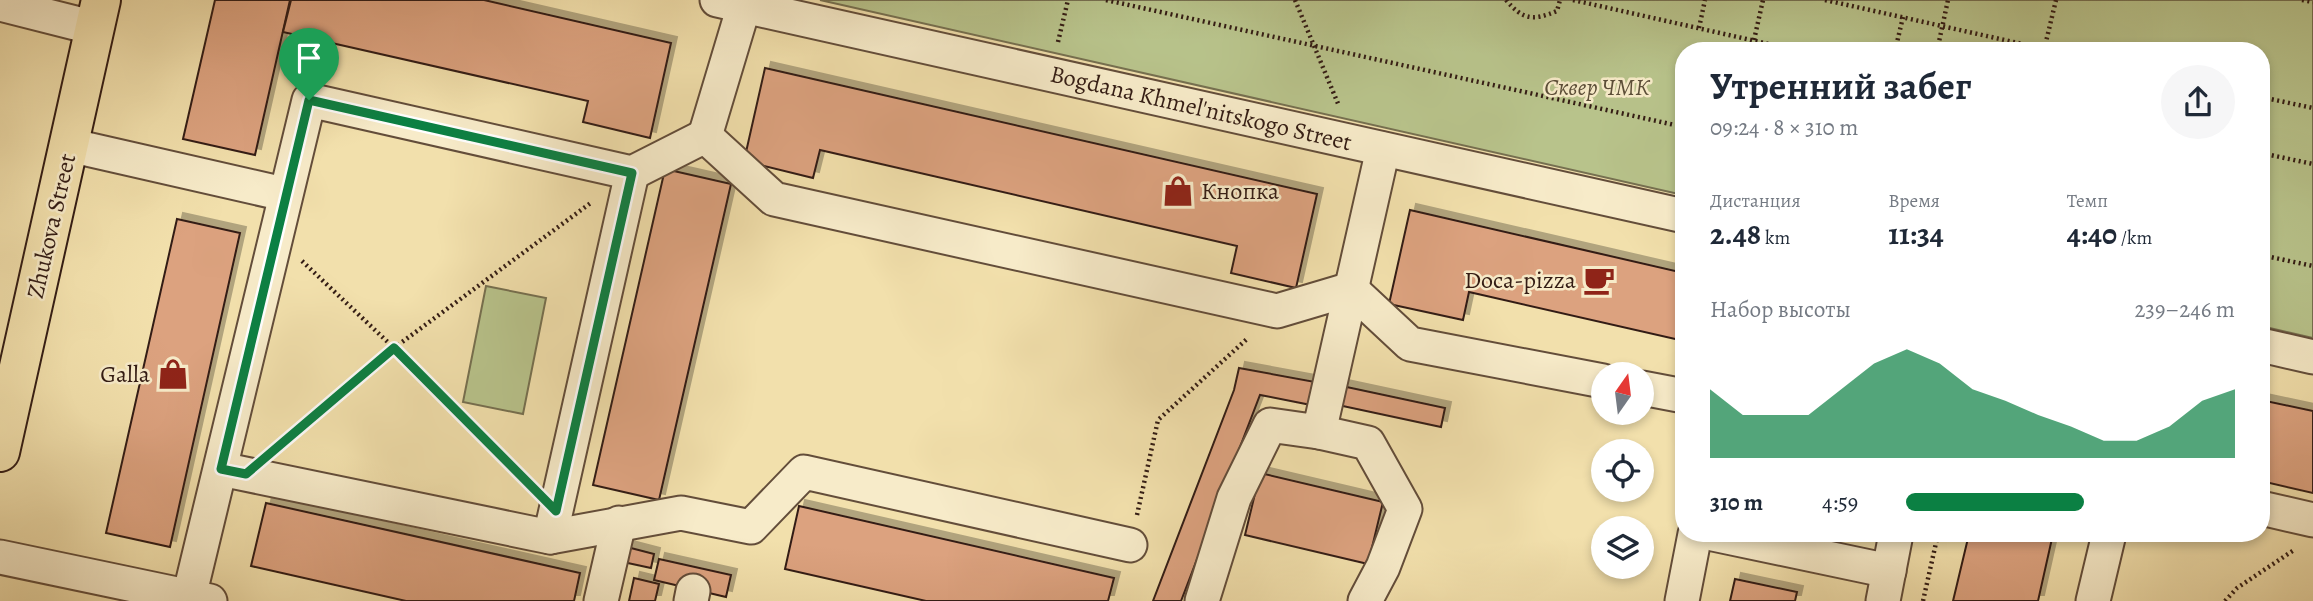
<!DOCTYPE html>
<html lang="ru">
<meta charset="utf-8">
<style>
body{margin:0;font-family:Alegreya,serif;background:#f6f6f7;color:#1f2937;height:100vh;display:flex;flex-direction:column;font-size:26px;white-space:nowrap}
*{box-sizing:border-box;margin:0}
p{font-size:23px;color:#747a83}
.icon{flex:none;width:38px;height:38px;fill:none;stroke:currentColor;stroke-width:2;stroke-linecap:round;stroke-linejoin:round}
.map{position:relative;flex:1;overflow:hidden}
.side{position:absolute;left:1675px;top:42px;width:595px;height:500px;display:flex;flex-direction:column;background:#fff;border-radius:28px;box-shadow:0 4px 10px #0003}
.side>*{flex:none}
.needle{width:46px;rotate:14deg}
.tools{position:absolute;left:1591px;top:362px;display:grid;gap:14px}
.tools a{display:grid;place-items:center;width:63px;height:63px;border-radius:50%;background:#fff;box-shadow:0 4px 10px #0003;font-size:35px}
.pin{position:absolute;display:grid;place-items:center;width:60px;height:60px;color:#fff;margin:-72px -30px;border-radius:50% 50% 50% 0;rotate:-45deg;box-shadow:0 0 7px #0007}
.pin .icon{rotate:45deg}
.round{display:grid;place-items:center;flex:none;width:74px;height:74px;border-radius:37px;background:#f6f6f7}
.headline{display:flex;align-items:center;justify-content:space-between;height:119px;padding:0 35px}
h1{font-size:38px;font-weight:700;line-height:52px}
.figures{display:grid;grid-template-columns:repeat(3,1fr);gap:10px;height:119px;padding:7px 35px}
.figures div{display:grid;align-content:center}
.figures b{font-size:30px;font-weight:700}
.figures small{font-size:19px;font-weight:400}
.figures p{font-size:19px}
.chart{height:196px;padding:14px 35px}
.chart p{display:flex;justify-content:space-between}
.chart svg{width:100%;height:126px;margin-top:7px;fill:#0b8043;opacity:.7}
ul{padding:0 35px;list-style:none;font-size:23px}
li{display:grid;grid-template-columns:112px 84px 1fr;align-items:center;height:52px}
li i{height:18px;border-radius:9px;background:#0b8043}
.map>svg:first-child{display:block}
</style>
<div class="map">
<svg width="2313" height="601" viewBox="0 0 2313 601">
<defs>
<filter id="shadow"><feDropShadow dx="6" dy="-6" stdDeviation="0" flood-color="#0004"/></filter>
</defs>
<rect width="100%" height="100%" fill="#f2e0ac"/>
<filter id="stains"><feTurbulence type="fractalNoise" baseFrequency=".00286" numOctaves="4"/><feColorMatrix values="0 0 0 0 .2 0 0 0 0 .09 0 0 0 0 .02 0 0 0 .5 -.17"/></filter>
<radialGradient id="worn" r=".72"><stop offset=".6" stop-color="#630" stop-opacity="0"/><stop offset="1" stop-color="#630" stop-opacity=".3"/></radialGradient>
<g fill="#b8c38b" stroke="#767050" stroke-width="2">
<polygon points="820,0 2313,0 2313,338 2261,326 2261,51 1684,51 1683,195"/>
<polygon points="486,286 546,298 523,414 463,402"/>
</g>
<g fill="#dca27f" stroke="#331c14" stroke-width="2" filter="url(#shadow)">
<polygon points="215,0 290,0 255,155 183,139"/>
<polygon points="291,0 484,0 671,43 650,138 583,122 588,101 283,32"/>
<polygon points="765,68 1317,194 1296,288 1231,273 1237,246 820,150 813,178 744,161"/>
<polygon points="665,169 731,184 659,500 593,485"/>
<polygon points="1410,210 1684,273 1684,341 1469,292 1463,320 1389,304"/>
<polygon points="177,219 240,233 170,547 106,533"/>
<polygon points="1239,368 1315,382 1311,405 1260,395 1181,601 1153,601 1234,390"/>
<polygon points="1342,386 1445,408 1441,427 1338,405"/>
<polygon points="2261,400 2313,411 2313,493 2261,481"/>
<polygon points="1260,473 1383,502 1368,564 1245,535"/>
<polygon points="266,503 580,573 574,601 406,601 251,566"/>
<polygon points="799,506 1114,578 1108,601 926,601 785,569"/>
<polygon points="1969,534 2053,534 2038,601 1953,601"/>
<polygon points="627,547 654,554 651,568 623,562"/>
<polygon points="659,559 731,575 726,597 654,580"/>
<polygon points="634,578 659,584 655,601 629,601"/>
<polygon points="1735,579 1797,592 1795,601 1730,601"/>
</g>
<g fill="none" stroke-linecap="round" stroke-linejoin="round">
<defs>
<g id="minor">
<polyline points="717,0 1684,216"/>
<polyline points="0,4 95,28"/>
<polyline points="705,136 744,6"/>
<polyline points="69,145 284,194"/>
<polyline points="2261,345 2313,357"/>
<polyline points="1642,388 1684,396"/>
<polyline points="1319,432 1368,443 1405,509 1383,567 1365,601"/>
<polyline points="221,469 550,537 681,513 751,527 804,472 1130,545"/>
<polyline points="2261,508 2313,520"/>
<polyline points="1713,534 1889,571"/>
<polyline points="550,537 632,173"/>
<polyline points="0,557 210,601"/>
<polyline points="189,597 309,100 632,173 705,136 774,199 1277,311 1351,289 1410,344 1603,381"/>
<polyline points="601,601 619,523"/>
<polyline points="691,601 693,591"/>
<polyline points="1202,601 1234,498 1270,425 1319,432 1383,149"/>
<polyline points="1682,601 1695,534"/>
<polyline points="1883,601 1896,534"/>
<polyline points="2093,601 2109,534"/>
</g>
<polyline id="major" points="0,452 101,0"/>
</defs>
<use href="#minor" stroke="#634d3a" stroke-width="37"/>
<use href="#major" stroke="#331c14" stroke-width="42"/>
<g stroke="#331c14" stroke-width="4.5" stroke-dasharray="2 3.5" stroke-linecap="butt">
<polyline points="1106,0 1684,127"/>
<polyline points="1295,0 1339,106"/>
<path d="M 1506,0 C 1523,20 1533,21 1557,11 L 1560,0"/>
<polyline points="1573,0 1800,51"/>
<polyline points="1825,0 2054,51"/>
<polyline points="2302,0 2313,2"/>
<polyline points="1699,28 1705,0"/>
<polyline points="1754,40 1763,0"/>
<polyline points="1058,42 1068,0"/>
<polyline points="2044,50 2056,0"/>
<polyline points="1895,51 1903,17"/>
<polyline points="1937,51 1948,0"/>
<polyline points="2261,97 2313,108"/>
<polyline points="2261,153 2313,164"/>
<polyline points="2261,255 2313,266"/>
<polyline points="302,261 394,348 528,483"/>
<polyline points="276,448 394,348 592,202"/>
<polyline points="1137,515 1158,420 1248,338"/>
<polyline points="1923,601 1938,534"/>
<polyline points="2225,601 2237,588 2294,550"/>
</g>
<use href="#minor" stroke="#f7ebc9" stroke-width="33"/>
<use href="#major" stroke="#f2e0ac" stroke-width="38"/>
</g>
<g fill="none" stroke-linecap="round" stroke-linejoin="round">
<defs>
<polygon id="route" points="309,100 632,173 556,511 394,348 246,474 221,469"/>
</defs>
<use href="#route" stroke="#fff" stroke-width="14"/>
<use href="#route" stroke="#0b8043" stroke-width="9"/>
</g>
<defs>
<symbol id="shop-bare" viewBox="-9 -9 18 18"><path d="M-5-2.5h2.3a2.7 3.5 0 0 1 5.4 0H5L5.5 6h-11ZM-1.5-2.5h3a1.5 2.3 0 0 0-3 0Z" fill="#8f2418" stroke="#f7ebc9" stroke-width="2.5" paint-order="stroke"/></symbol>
<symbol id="cafe-bare" viewBox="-9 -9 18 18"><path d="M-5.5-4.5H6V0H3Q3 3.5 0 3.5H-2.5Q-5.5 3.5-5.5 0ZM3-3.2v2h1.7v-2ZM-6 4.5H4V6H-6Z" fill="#8f2418" stroke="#f7ebc9" stroke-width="2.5" paint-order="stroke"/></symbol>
</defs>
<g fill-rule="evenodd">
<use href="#shop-bare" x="1156" y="169" width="44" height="44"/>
<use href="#cafe-bare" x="1577" y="258" width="44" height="44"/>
<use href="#shop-bare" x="151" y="352" width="44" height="44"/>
</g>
<g text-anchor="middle" stroke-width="5" stroke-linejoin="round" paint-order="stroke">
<g font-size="24" font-style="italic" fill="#5b4e38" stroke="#f7ebc9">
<text x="1597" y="95">Сквер ЧМК</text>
</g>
<g font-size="24" fill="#331c14" stroke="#f7ebc9">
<text transform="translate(1201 108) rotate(13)" y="8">Bogdana Khmel'nitskogo Street</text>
<text transform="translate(51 226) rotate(-77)" y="8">Zhukova Street</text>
</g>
<g font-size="24" fill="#331c14" stroke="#f7ebc9" text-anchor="end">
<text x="1201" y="199" text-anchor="start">Кнопка</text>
<text x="1576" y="288">Doca-pizza</text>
<text x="150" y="382">Galla</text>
</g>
</g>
<rect width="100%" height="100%" filter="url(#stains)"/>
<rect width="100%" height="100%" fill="url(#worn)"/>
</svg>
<div class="tools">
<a><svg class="needle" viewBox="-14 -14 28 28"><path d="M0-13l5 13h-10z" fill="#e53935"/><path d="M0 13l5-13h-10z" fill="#747a83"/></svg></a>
<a><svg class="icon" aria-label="locate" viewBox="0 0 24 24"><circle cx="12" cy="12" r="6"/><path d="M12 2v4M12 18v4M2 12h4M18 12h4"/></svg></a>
<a><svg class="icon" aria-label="layers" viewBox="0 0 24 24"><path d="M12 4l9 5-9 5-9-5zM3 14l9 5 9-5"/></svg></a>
</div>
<div class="pin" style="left:309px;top:100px;background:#1e9e55"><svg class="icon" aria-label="arrive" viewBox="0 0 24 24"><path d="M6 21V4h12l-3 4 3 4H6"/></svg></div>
<section class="side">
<div class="headline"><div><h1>Утренний забег</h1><p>09:24 · 8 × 310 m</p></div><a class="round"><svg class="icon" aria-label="share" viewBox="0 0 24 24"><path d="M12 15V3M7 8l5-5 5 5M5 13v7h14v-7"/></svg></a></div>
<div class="figures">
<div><p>Дистанция</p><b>2.48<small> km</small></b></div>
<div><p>Время</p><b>11:34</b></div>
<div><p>Темп</p><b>4:40<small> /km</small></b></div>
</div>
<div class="chart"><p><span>Набор высоты</span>239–246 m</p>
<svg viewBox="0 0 160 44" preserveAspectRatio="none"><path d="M0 44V20L10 29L20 29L30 29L40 20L50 11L60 6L70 11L80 20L90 24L100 29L110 33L120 38L130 38L140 33L150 24L160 20V44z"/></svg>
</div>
<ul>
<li><b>310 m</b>4:59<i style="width:54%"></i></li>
</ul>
</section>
</div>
